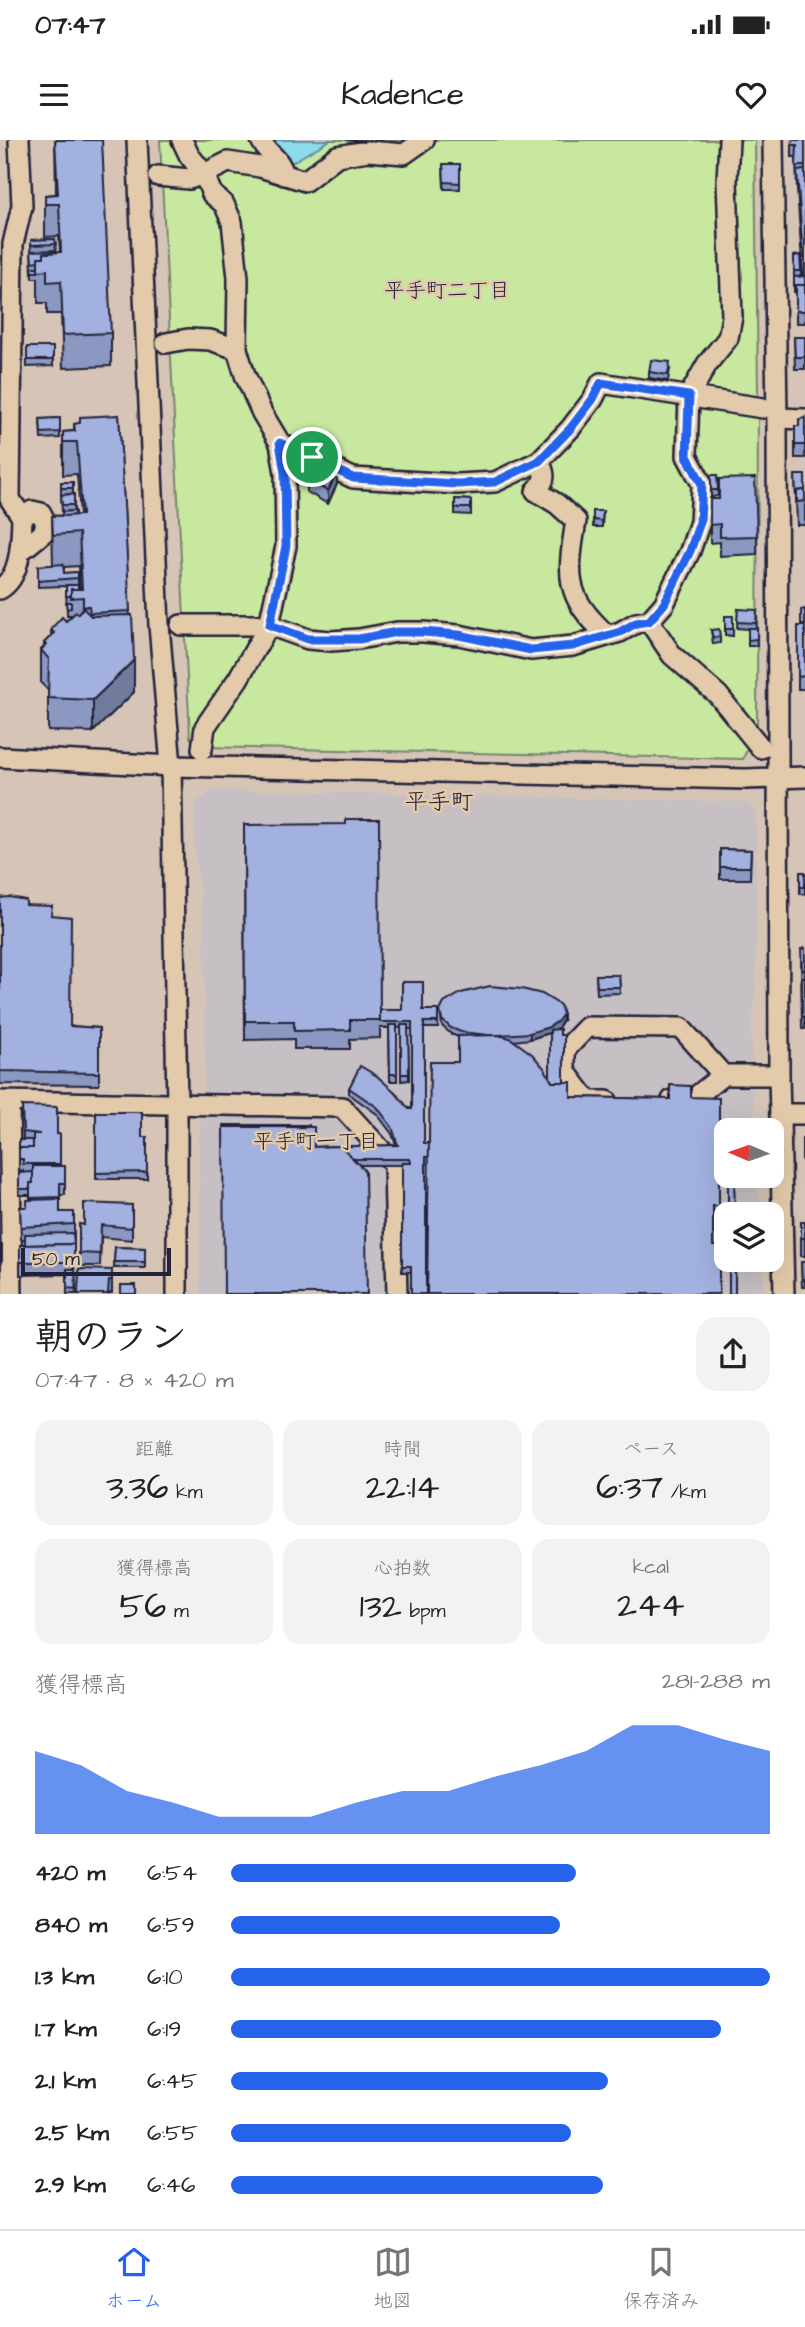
<!DOCTYPE html>
<html lang="ja">
<meta charset="utf-8">
<style>
body{margin:0;font-family:"Architects Daughter","Klee One",sans-serif;background:#f2f2f2;color:#222;height:100vh;display:flex;flex-direction:column;font-size:26px;white-space:nowrap}
*{box-sizing:border-box;margin:0}
p{font-size:23px;color:#767676}
.icon{flex:none;width:38px;height:38px;fill:none;stroke:currentColor;stroke-width:2;stroke-linecap:round;stroke-linejoin:round}
.map{position:relative;height:1154px;overflow:hidden}
.sheet{display:flex;flex-direction:column;background:#fff;flex:1}
.sheet>*{flex:none}
.needle{width:46px;rotate:272deg}
.fabs{position:absolute;left:714px;top:978px;display:grid;gap:14px}
.fabs a{display:grid;place-items:center;width:70px;height:70px;border-radius:14px;background:#fff;box-shadow:0 7px 28px #0002;font-size:35px}
.scale{position:absolute;left:21px;bottom:18px;width:150px;box-sizing:border-box;padding-left:7px;border:4px solid #22223b;border-top:0;font-size:19px;line-height:24px;white-space:nowrap;color:#22223b;-webkit-text-stroke:5px #e3caab;paint-order:stroke}
.pin{position:absolute;display:grid;place-items:center;width:60px;height:60px;color:#fff;margin:-30px;border:4px solid #fff;border-radius:50%;box-shadow:0 2px 7px #0007}
.round{display:grid;place-items:center;flex:none;width:74px;height:74px;border-radius:21px;background:#f2f2f2}
.overview{display:flex;align-items:center;justify-content:space-between;height:119px;padding:0 35px}
h1{font-size:38px;font-weight:600;line-height:52px}
.stats{display:grid;grid-template-columns:repeat(3,1fr);gap:10px;height:119px;padding:7px 35px}
.stats div{display:grid;align-content:center;border-radius:18px;background:#f2f2f2;text-align:center}
.stats b{font-size:35px;font-weight:600}
.stats small{font-size:19px;font-weight:400}
.stats p{font-size:19px}
.chart{height:196px;padding:14px 35px}
.chart p{display:flex;justify-content:space-between}
.chart svg{width:100%;height:126px;margin-top:7px;fill:#2563eb;opacity:.7}
ul{padding:0 35px;list-style:none;font-size:23px}
li{display:grid;grid-template-columns:112px 84px 1fr;align-items:center;height:52px}
li i{height:18px;border-radius:9px;background:#2563eb}
.status{display:flex;justify-content:space-between;align-items:center;height:49px;padding:0 35px;background:#fff;direction:ltr}
.status svg{height:19px;fill:currentColor}
header{display:flex;justify-content:space-between;align-items:center;height:91px;padding:0 35px;background:#fff;font-size:32px;font-weight:600}
.tabs{display:flex;justify-content:space-around;align-items:center;height:98px;border-top:2px solid #e0e0e0;background:#fff;font-size:19px;color:#767676}
.tabs a{display:grid;justify-items:center;gap:4px}
.tabs .selected{color:#2563eb}
.map>svg:first-child{display:block}
</style>
<div class="status"><b>07:47</b><svg viewBox="0 0 49 12"><path d="M0 12V9h3v3zM5 12V6h3v6zM10 12V3h3v9zM15 12V0h3v12zM26 1h20v11H26zM47 4h2v5h-2z"/></svg></div>
<header><svg class="icon" aria-label="menu" viewBox="0 0 24 24"><path d="M4 6h16M4 12h16M4 18h16"/></svg>Kadence<svg class="icon" aria-label="heart" viewBox="0 0 24 24"><path d="M12 20l-8-8c-3-5 5-10 8-4 3-6 11-1 8 4z"/></svg></header>
<div class="map">
<svg width="805" height="1155" viewBox="0 0 805 1155">
<rect width="100%" height="100%" fill="#d6c5b6"/>
<filter id="ink" filterUnits="userSpaceOnUse"><feTurbulence type="fractalNoise" baseFrequency=".0143" numOctaves="2"/><feDisplacementMap in="SourceGraphic" scale="14" xChannelSelector="R" yChannelSelector="G"/><feConvolveMatrix kernelMatrix="1 2 1 2 8 2 1 2 1" color-interpolation-filters="sRGB"/></filter>
<g filter="url(#ink)">
<polygon fill="#c6bfc3" points="213,650 746,662 756,672 756,848 751,894 755,990 726,990 726,1036 758,1036 761,1074 726,1074 726,1120 763,1120 763,1154 200,1154 199,1000 205,929 204,783 194,705 195,664"/>
<polygon fill="#c8e8a0" stroke="#75856e" stroke-width="2" points="160,0 755,0 758,253 757,586 743,619 203,607 195,604 190,597"/>
<polygon fill="#8cdbeb" stroke="#6291a5" stroke-width="2" points="272,0 330,0 289,24 281,19"/>
<g fill="none" stroke-linecap="round" stroke-linejoin="round">
<defs>
<g id="minor">
<polyline points="19,0 22,66 13,104 10,359 22,377"/>
<polyline points="137,0 159,485 171,626 177,965 177,1155"/>
<polyline points="182,0 189,15 204,34 228,22 260,27 305,41 337,16 368,11 404,14 424,0"/>
<path d="M 261,0 C 268,16 280,17 284,35"/>
<polyline points="773,0 777,278 779,935 784,1155"/>
<polyline points="158,36 189,39 204,34 212,54 224,64 232,82 238,138 237,209 245,235 262,273 280,303 353,338 457,344 495,342 539,321 570,289 593,259 601,243 763,268"/>
<polyline points="166,203 188,199 210,200 237,209"/>
<polyline points="777,278 805,279"/>
<path d="M 539,321 C 546,334 546,341 536,351 L 557,364 L 576,381 C 567,436 564,456 607,495"/>
<path d="M 0,449 C 22,436 21,400 22,377 L 32,371 L 41,373 L 46,383 L 43,393 L 21,411"/>
<polyline points="649,481 672,515 718,555 761,608"/>
<polyline points="181,485 269,485 308,499 331,501 359,499 397,492 423,492 459,495 531,510 573,506 620,492 636,483 649,481 664,464 690,411 700,382 702,344 687,316 689,256 707,224 728,198 732,177 727,41 729,0"/>
<polyline points="202,609 205,587 238,539 269,485 286,406 285,333 280,303"/>
<polyline points="0,617 171,626 746,639 805,637"/>
<polyline points="672,960 693,959 723,935 779,935"/>
<polyline points="0,961 342,967 394,1024 397,1155"/>
<polyline points="607,961 588,961 565,931 565,910 587,887 681,888 723,935"/>
<polyline points="9,962 12,1155"/>
<polyline points="780,974 805,974"/>
</g>
</defs>
<use href="#minor" stroke="#22223b" stroke-width="24"/>
<use href="#minor" stroke="#e3caab" stroke-width="19"/>
</g>
<g fill="#8b98c1" stroke="#22223b" stroke-width="2" fill-rule="evenodd">
<polygon points="55,0 111,193 111,226 63,228 61,174 47,174 47,163 38,163 38,138 32,138 31,100 55,99 56,112 60,112 59,96 45,97 45,55 56,54"/>
<polygon points="346,0 364,0 364,2"/>
<polygon points="805,0 805,183 796,183 796,152 794,152 794,116 800,115 801,136 803,136 797,49 796,17 792,17 792,5"/>
<polygon points="443,24 460,24 460,49 444,49"/>
<polygon points="794,197 805,197 805,229 795,229"/>
<polygon points="27,207 53,207 53,226 27,227"/>
<polygon points="670,229 668,241 649,238 649,232"/>
<path d="M 119,275 L 134,552 L 93,592 L 48,591 L 48,550 L 41,543 L 41,510 L 44,507 L 44,503 L 51,496 L 51,489 L 66,481 L 71,476 L 71,475 L 67,475 L 66,446 L 38,447 L 38,426 L 53,425 L 52,376 L 80,375 L 77,334 L 63,335 L 63,292 L 74,291 L 74,284 ZM 79,426 L 80,449 L 78,449 L 78,432 L 64,433 L 64,427 Z"/>
<polygon points="60,278 60,298 41,299 40,279"/>
<polygon points="805,278 805,318 795,318 795,286 799,286"/>
<polygon points="711,335 717,335 718,356 711,357"/>
<polygon points="795,335 805,335 805,385 797,385"/>
<polygon points="307,340 337,344 328,364 307,352"/>
<polygon points="61,342 73,342 73,354 61,355"/>
<polygon points="74,354 74,371 62,372 61,355"/>
<polygon points="455,359 471,360 471,375 455,374"/>
<polygon points="710,359 757,396 757,414 720,416 720,402 710,403"/>
<polygon points="593,371 603,371 602,387 593,387"/>
<polygon points="738,469 757,476 756,488 757,506 748,506 748,489 737,488"/>
<polygon points="805,469 805,549 798,549 798,486 801,486"/>
<polygon points="725,476 733,476 733,496 725,495"/>
<polygon points="711,490 720,497 720,503 713,504"/>
<path d="M 244,685 L 380,870 L 438,870 L 438,888 L 424,888 L 424,1003 L 429,1003 L 458,922 L 458,897 L 451,894 L 442,886 L 440,871 L 563,880 L 555,889 L 560,895 L 564,942 L 571,957 L 670,959 L 719,958 L 719,1154 L 429,1023 L 426,1024 L 411,1132 L 402,1132 L 402,1025 L 360,1025 L 314,1007 L 396,1005 L 392,994 L 377,974 L 349,954 L 349,948 L 412,969 L 412,889 L 408,889 L 409,940 L 401,941 L 401,888 L 397,888 L 397,941 L 390,941 L 389,888 L 380,888 L 380,898 L 350,899 L 350,909 L 294,909 L 294,899 L 245,900 ZM 550,893 L 550,937 L 513,901 L 530,899 Z"/>
<polygon points="720,709 751,710 750,739 720,739"/>
<rect x="800" y="732" width="5" height="22"/>
<polygon points="0,758 26,765 52,776 70,886 99,888 99,945 0,944"/>
<polygon points="805,808 805,889 802,889 801,821"/>
<polygon points="596,835 619,835 620,853 597,854"/>
<polygon points="22,966 57,994 60,994 60,1026 65,1026 65,1055 60,1055 60,1072 74,1072 74,1129 75,1129 76,1154 67,1154 67,1134 20,1135 20,1105 25,1105 25,1099 21,1099 20,1067 27,1067 30,1060 30,1055 19,1055 19,1033 23,1033 23,1031 19,1031 19,1000 23,1000"/>
<polygon points="96,972 142,997 147,997 147,1039 96,1039"/>
<rect x="802" y="999" width="3" height="22"/>
<polygon points="132,1065 132,1100 101,1097 100,1126 79,1126 79,1084 84,1085"/>
<rect x="801" y="1082" width="4" height="34"/>
<polygon points="115,1107 145,1108 145,1128 114,1128"/>
<polygon points="801,1122 805,1122 805,1147 802,1147"/>
<polygon points="112,1130 112,1153 78,1154"/>
</g>
<g fill="#717c9d" stroke="#22223b" stroke-width="2">
<polygon points="337,331 337,344 328,364 328,351"/>
<polygon points="134,520 134,552 93,592 93,560"/>
<polygon points="563,874 563,880 558,888 549,893 530,899 530,893"/>
</g>
<g fill="#a2b1e0" stroke="#22223b" stroke-width="2">
<polygon points="55,0 102,0 111,193 63,195 61,141 47,142 47,130 38,131 38,117 44,117 44,113 61,112 59,64 45,64 45,55 58,54"/>
<polygon points="793,0 805,0 805,26 796,26 797,5 792,5"/>
<polygon points="443,24 460,24 460,43 444,42"/>
<polygon points="805,30 805,118 803,118 797,31"/>
<polygon points="55,99 56,104 31,105 31,100"/>
<polygon points="56,110 56,112 44,113 44,117 38,117 38,121 32,122 31,111"/>
<polygon points="800,115 801,131 794,131 794,116"/>
<rect x="32" y="127" width="6" height="5"/>
<polygon points="805,136 805,145 794,145 794,137"/>
<rect x="796" y="145" width="9" height="26"/>
<polygon points="794,197 805,197 805,217 795,217"/>
<rect x="27" y="207" width="26" height="13"/>
<polygon points="651,220 670,222 668,235 649,232"/>
<polygon points="119,275 130,471 90,473 89,466 83,467 83,457 71,458 71,449 82,449 79,393 53,395 52,376 82,375 77,302 63,302 63,292 75,291 74,284 80,283 80,277"/>
<polygon points="60,278 60,292 41,293 40,279"/>
<polygon points="805,278 805,305 795,305 795,286 799,286 799,279"/>
<polygon points="315,322 337,331 328,351 307,340"/>
<polygon points="711,335 717,335 718,350 711,350"/>
<polygon points="795,335 805,335 805,350 797,351 797,356 796,356"/>
<polygon points="755,338 757,396 720,397 720,384 710,385 710,359 719,359 719,339"/>
<rect x="61" y="342" width="12" height="6"/>
<polygon points="805,350 805,361 797,362 797,351"/>
<polygon points="74,354 74,365 62,365 61,355"/>
<polygon points="455,359 471,360 471,368 455,368"/>
<polygon points="75,371 75,375 62,376 62,372"/>
<polygon points="593,371 603,371 602,381 593,380"/>
<polygon points="63,424 64,433 78,432 78,438 38,441 38,426"/>
<polygon points="66,445 78,445 78,449 71,449 71,456 66,456"/>
<polygon points="66,462 71,462 71,468 67,469"/>
<polygon points="83,468 91,476 132,475 134,520 93,560 48,558 49,519 41,510 46,505 44,503 54,493 51,489 62,477 66,481 76,472 78,474"/>
<polygon points="738,469 757,470 756,483 737,482"/>
<polygon points="805,469 805,485 801,485 801,470"/>
<rect x="725" y="476" width="8" height="13"/>
<polygon points="798,486 805,486 805,536 798,537"/>
<polygon points="748,488 757,488 757,499 748,500"/>
<polygon points="719,489 720,497 713,498 711,490"/>
<polygon points="346,679 379,679 380,880 350,880 350,890 294,891 294,881 245,881 244,685 346,684"/>
<polygon points="720,709 751,710 750,727 720,727"/>
<rect x="800" y="732" width="5" height="15"/>
<polygon points="9,757 26,760 26,765 52,766 51,775 71,777 70,886 99,888 99,933 0,931 0,758"/>
<polygon points="805,808 805,830 802,830 801,809"/>
<polygon points="596,835 619,835 620,847 597,847"/>
<rect x="802" y="837" width="3" height="40"/>
<polygon points="402,842 423,842 423,870 438,870 438,882 424,882 424,1003 429,1003 429,1017 426,1017 426,1154 411,1154 411,1126 402,1126 402,1023 411,1023 410,1019 353,1019 341,1006 314,1007 398,1005 392,987 377,967 349,948 360,926 377,936 395,952 409,969 412,969 412,882 380,882 380,870 402,870"/>
<polygon points="490,846 522,849 542,854 560,865 563,874 558,881 549,887 530,893 499,895 488,895 461,892 451,888 442,880 440,871 444,863 461,853"/>
<polygon points="389,885 397,885 397,934 390,934"/>
<polygon points="401,885 408,885 409,934 401,934"/>
<polygon points="560,889 560,895 564,895 564,942 552,942 550,937 550,890"/>
<polygon points="498,895 510,898 532,914 545,929 552,942 571,942 571,957 670,959 670,945 691,946 691,957 719,958 719,1066 713,1066 713,1106 719,1106 719,1154 427,1154 430,922 458,922 458,896"/>
<polygon points="22,966 57,967 57,994 60,994 60,1024 23,1024 23,1019 19,1019 19,1008 33,1008 33,994 40,994 23,992"/>
<polygon points="96,972 142,972 142,997 147,997 147,1032 96,1033"/>
<polygon points="223,985 309,985 310,987 223,987 223,999"/>
<polygon points="223,987 314,987 314,1007 341,1006 365,1031 367,1154 224,1154"/>
<rect x="802" y="999" width="3" height="16"/>
<rect x="19" y="1000" width="14" height="8"/>
<polygon points="33,1026 65,1026 65,1043 60,1043 60,1057 30,1058 30,1043 33,1043"/>
<polygon points="33,1032 33,1043 30,1043 30,1049 19,1049 19,1033"/>
<polygon points="728,1036 734,1036 735,1074 728,1074"/>
<polygon points="60,1059 60,1072 74,1072 74,1084 21,1087 20,1067 27,1067 27,1060"/>
<polygon points="84,1063 132,1065 132,1088 101,1085 100,1114 79,1113 79,1084 84,1085"/>
<rect x="801" y="1082" width="4" height="16"/>
<polygon points="73,1093 74,1104 25,1105 25,1094"/>
<polygon points="74,1104 74,1122 20,1122 20,1105"/>
<rect x="0" y="1105" width="2" height="15"/>
<polygon points="115,1107 145,1108 145,1122 114,1122"/>
<rect x="729" y="1120" width="6" height="34"/>
<polygon points="801,1122 805,1122 805,1140 802,1140"/>
<polygon points="67,1129 75,1129 76,1149 67,1148"/>
<polygon points="79,1129 112,1130 112,1140 109,1140 108,1154 78,1154"/>
<polygon points="0,1131 1,1152 0,1152"/>
<rect x="121" y="1145" width="15" height="9"/>
</g>
</g>
<g fill="none" stroke-linecap="round" stroke-linejoin="round" filter="url(#ink)">
<defs>
<polygon id="route" points="601,243 689,256 687,316 702,344 700,382 690,411 664,464 649,481 636,483 620,492 573,506 531,510 459,495 423,492 397,492 359,499 308,499 270,485 286,406 285,333 280,303 353,338 457,344 495,342 539,321 570,289 593,259"/>
</defs>
<use href="#route" stroke="#fff" stroke-width="14"/>
<use href="#route" stroke="#2563eb" stroke-width="9"/>
</g>
<g text-anchor="middle" stroke-width="5" stroke-linejoin="round" paint-order="stroke">
<g font-size="21" fill="#22223b" stroke="#e3caab">
<text x="447" y="157">平手町二丁目</text>
<text x="316" y="1008">平手町一丁目</text>
</g>
<g font-size="23" fill="#22223b" stroke="#e3caab">
<text x="439" y="669">平手町</text>
</g>
</g>
</svg>
<div class="fabs">
<a><svg class="needle" viewBox="-14 -14 28 28"><path d="M0-13l5 13h-10z" fill="#e53935"/><path d="M0 13l5-13h-10z" fill="#767676"/></svg></a>
<a><svg class="icon" aria-label="layers" viewBox="0 0 24 24"><path d="M12 4l9 5-9 5-9-5zM3 14l9 5 9-5"/></svg></a>
</div>
<div class="scale">50 m</div>
<div class="pin" style="left:312px;top:317px;background:#1e9e55"><svg class="icon" aria-label="arrive" viewBox="0 0 24 24"><path d="M6 21V4h12l-3 4 3 4H6"/></svg></div>
</div>
<section class="sheet">
<div class="overview"><div><h1>朝のラン</h1><p>07:47 · 8 × 420 m</p></div><a class="round"><svg class="icon" aria-label="share" viewBox="0 0 24 24"><path d="M12 15V3M7 8l5-5 5 5M5 13v7h14v-7"/></svg></a></div>
<div class="stats">
<div><p>距離</p><b>3.36<small> km</small></b></div>
<div><p>時間</p><b>22:14</b></div>
<div><p>ペース</p><b>6:37<small> /km</small></b></div>
</div>
<div class="stats">
<div><p>獲得標高</p><b>56<small> m</small></b></div>
<div><p>心拍数</p><b>132<small> bpm</small></b></div>
<div><p>kcal</p><b>244</b></div>
</div>
<div class="chart"><p><span>獲得標高</span>281–288 m</p>
<svg viewBox="0 0 160 44" preserveAspectRatio="none"><path d="M0 44V15L10 20L20 29L30 33L40 38L50 38L60 38L70 33L80 29L90 29L100 24L110 20L120 15L130 6L140 6L150 11L160 15V44z"/></svg>
</div>
<ul>
<li><b>420 m</b>6:54<i style="width:64%"></i></li>
<li><b>840 m</b>6:59<i style="width:61%"></i></li>
<li><b>1.3 km</b>6:10<i style="width:100%"></i></li>
<li><b>1.7 km</b>6:19<i style="width:91%"></i></li>
<li><b>2.1 km</b>6:45<i style="width:70%"></i></li>
<li><b>2.5 km</b>6:55<i style="width:63%"></i></li>
<li><b>2.9 km</b>6:46<i style="width:69%"></i></li>
</ul>
</section>
<nav class="tabs">
<a class="selected"><svg class="icon" aria-label="home" viewBox="0 0 24 24"><path d="M3 11l9-7 9 7M6 9v11h12V9"/></svg>ホーム</a>
<a><svg class="icon" aria-label="map" viewBox="0 0 24 24"><path d="M3 6l6-2 6 2 6-2v14l-6 2-6-2-6 2zM9 4v14M15 6v14"/></svg>地図</a>
<a><svg class="icon" aria-label="saved" viewBox="0 0 24 24"><path d="M7 4h10v16l-5-4-5 4z"/></svg>保存済み</a>
</nav>
